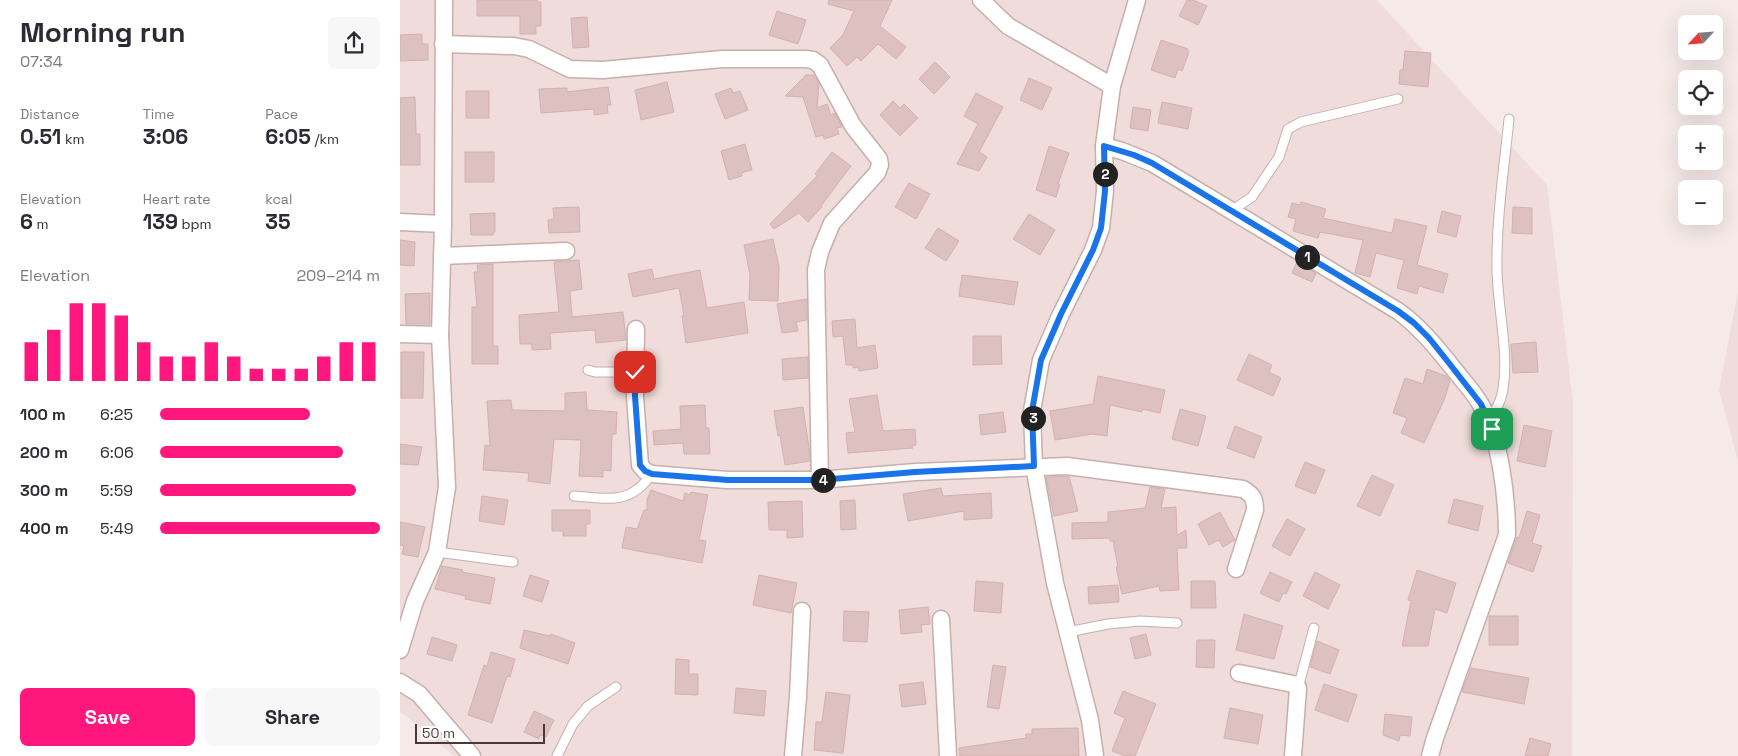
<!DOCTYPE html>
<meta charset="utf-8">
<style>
body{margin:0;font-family:"Space Grotesk",sans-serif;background:#f7f7f7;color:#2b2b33;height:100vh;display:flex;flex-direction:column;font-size:19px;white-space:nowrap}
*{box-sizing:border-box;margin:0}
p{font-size:16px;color:#7c7c81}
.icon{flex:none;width:28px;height:28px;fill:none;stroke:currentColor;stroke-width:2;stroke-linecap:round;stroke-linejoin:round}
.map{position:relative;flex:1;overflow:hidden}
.side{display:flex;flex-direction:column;background:#fff;width:400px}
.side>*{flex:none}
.needle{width:32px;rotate:244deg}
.buttons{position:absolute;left:1278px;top:15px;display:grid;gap:10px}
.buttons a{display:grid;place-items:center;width:45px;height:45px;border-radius:8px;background:#fff;box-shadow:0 5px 20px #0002;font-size:25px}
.scale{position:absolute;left:15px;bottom:12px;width:130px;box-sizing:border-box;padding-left:5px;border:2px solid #4b3736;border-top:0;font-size:14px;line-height:18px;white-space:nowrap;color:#4b3736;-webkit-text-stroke:4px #fff;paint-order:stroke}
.pin{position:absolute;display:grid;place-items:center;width:42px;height:42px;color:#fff;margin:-21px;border-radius:10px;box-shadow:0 2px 8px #0006}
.km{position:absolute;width:25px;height:25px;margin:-12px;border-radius:50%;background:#222;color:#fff;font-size:14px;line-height:25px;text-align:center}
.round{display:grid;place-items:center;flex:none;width:52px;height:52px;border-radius:8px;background:#f7f7f7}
.summary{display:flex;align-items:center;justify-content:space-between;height:85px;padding:0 20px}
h1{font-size:28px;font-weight:600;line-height:38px}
.stats{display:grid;grid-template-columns:repeat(3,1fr);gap:8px;height:85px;padding:5px 20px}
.stats div{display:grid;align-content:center}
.stats b{font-size:21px;font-weight:600}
.stats small{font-size:14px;font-weight:400}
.stats p{font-size:14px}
.chart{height:140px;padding:10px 20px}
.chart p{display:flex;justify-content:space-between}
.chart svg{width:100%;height:90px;margin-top:5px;stroke:#ff177d;stroke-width:6}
.cta{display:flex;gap:10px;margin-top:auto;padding:10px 20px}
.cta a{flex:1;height:58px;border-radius:8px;background:#ff177d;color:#fff;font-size:20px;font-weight:600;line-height:58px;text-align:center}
.cta a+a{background:#f7f7f7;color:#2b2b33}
ul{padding:0 20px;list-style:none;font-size:16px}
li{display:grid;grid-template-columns:80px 60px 1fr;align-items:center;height:38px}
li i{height:12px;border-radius:6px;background:#ff177d}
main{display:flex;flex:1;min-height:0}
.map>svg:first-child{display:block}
</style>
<main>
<section class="side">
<div class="summary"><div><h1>Morning run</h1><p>07:34</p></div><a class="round"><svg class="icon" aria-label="share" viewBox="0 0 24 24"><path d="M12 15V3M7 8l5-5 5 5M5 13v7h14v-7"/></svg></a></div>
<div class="stats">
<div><p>Distance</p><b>0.51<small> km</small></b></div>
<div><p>Time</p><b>3:06</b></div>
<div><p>Pace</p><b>6:05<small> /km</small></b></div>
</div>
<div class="stats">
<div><p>Elevation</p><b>6<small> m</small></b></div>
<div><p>Heart rate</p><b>139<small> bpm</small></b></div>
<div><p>kcal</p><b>35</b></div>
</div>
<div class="chart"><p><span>Elevation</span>209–214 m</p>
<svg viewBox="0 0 160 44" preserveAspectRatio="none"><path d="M5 44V25M15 44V19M25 44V6M35 44V6M45 44V12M55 44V25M65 44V32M75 44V32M85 44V25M95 44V32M105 44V38M115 44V38M125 44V38M135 44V32M145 44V25M155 44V25"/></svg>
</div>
<ul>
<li><b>100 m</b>6:25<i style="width:68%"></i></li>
<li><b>200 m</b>6:06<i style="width:83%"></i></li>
<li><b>300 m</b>5:59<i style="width:89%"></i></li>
<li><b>400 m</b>5:49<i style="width:100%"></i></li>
</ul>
<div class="cta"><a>Save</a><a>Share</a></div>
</section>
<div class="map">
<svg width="1338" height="756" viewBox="0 0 1338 756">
<rect width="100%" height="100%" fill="#f6eae9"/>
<g fill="#efdcdb">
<polygon points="0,0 977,0 1147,185 1173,402 1172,756 54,756 0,711"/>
<polygon points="1338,292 1338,461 1319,390"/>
</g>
<g fill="#dcc1c0" stroke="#d5b0af">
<polygon points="77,0 137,0 137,2 141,2 141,26 136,26 136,34 120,34 120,16 77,16"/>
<polygon points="429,0 492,0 480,26 506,47 496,59 478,44 461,61 457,57 447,66 430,48 443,35 454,11 428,4"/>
<polygon points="787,0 793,0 807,6 798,25 779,16"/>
<polygon points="377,11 406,20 398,44 369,35"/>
<polygon points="187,17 189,47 173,48 171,18"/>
<polygon points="22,34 22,44 28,44 28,60 0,61 0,35"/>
<polygon points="761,40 788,49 788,55 782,71 778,69 775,78 751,70"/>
<polygon points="1005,51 1031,53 1028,87 999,84 1000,70 1003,70"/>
<polygon points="535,62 550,77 534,94 519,79"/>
<polygon points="406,75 414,75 419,83 417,108 427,104 431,115 435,113 442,127 437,128 439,134 424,139 423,135 416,137 403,97 385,96"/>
<polygon points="629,78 652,88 642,110 620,100"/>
<polygon points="267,82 274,112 241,120 235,90"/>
<polygon points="208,87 211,105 207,105 208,113 194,115 194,109 141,113 139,89 167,88 167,92"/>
<polygon points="331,88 333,93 340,91 348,110 325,119 315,94"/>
<rect x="66" y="91" width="23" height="27"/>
<polygon points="576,93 603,107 579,152 587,157 579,171 557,164 578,124 564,116"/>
<polygon points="15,97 16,134 20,134 20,165 0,165 0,98"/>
<polygon points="493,101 500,108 504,104 518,118 500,136 480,115"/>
<polygon points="762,102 792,108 788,129 758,123"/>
<polygon points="733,107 751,110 748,131 730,128"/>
<polygon points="345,144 352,170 341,173 342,176 329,180 321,151"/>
<polygon points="649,146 669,153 658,184 660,184 656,197 636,190"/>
<rect x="65" y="152" width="29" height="30"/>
<polygon points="432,152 451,166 421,206 422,207 408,222 399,213 374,229 370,224 417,176 415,174"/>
<polygon points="509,183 530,194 516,219 495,207"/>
<polygon points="901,202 926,209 923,218 992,233 995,219 1027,226 1017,265 1048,274 1043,293 1019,286 1017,294 997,288 1004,260 976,253 970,277 955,273 963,240 920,232 918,238 893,231 896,219 888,217 892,203 900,205"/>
<polygon points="179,207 180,232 149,233 148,220 154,219 153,208"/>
<polygon points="1113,207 1132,208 1132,234 1112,233"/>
<polygon points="1042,211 1061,216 1056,237 1037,232"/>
<polygon points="95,213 95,232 93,232 93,235 71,235 70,214"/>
<polygon points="629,214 655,230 640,255 613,239"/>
<polygon points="538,228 559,241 546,261 525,248"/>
<polygon points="373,239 379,267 378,301 349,300 350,275 344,245"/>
<polygon points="0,240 15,242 14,266 0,265"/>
<polygon points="179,260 182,289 170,291 172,317 223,312 226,340 196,343 195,330 150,333 151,349 132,350 132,344 120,344 119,315 159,312 154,262"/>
<polygon points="897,262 916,273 912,282 892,273"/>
<polygon points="93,264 93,346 98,346 98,364 72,364 72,307 77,307 74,272 78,272 77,265"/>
<polygon points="252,269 254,279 300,270 307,308 344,302 348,333 286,343 282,316 284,315 279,288 233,297 228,274"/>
<polygon points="562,275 618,282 614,305 559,296"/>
<polygon points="30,293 30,324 6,324 5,294"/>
<polygon points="407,299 407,320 396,322 398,331 382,333 377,304"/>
<polygon points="455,319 457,348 475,345 478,368 459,371 458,367 453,368 453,365 446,365 443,336 433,337 432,321"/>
<polygon points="573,336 601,336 602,364 573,365"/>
<polygon points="1136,342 1138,372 1113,373 1111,344"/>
<polygon points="1,352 24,352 23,398 1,398"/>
<polygon points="849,354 872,365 869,372 881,378 873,396 837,380"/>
<polygon points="408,357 408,378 383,380 382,359"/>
<polygon points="1027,369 1046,376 1050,381 1044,400 1024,443 1001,433 1007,418 993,413 1005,378 1023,384"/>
<polygon points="698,376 765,390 760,413 742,409 742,412 710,405 707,436 692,434 655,440 650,411 693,404"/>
<polygon points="186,392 187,410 217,412 216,434 212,434 211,471 203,470 203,477 179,476 181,440 154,439 150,484 128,481 129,473 83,470 85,445 90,446 87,401 111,400 112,410 165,411 165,393"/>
<polygon points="477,395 483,431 515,429 516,445 512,446 513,448 448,453 446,433 455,432 449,399"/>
<polygon points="305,405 306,428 309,428 310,454 284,454 283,443 254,445 253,431 281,429 280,406"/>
<polygon points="403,407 409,448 410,461 385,465 380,435 378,436 374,411"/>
<polygon points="780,409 806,416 798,446 772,439"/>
<polygon points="603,412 606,432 581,435 579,415"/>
<polygon points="1124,425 1152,431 1145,467 1117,461"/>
<polygon points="835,426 862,437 854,458 827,448"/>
<polygon points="0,444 22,447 18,465 0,464"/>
<polygon points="905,462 925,470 915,494 895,486"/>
<polygon points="972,475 994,485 980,516 957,506"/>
<polygon points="669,476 678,511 654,516 646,477"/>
<polygon points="750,487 765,489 761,508 776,507 777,535 786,530 787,548 777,548 779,590 760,591 759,586 722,594 716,567 718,567 713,541 710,541 710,538 672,539 672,523 708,522 708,512 745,508"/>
<polygon points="541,488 543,496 591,493 592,518 564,520 564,511 508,521 503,494"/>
<polygon points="251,490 283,501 285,493 290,495 291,492 308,495 299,540 306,541 302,563 222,548 226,527 237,529 244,510 247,510 247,500"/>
<polygon points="82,496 108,500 104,525 79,521"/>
<polygon points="1054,499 1083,506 1078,531 1048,523"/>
<polygon points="455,500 456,529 441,530 440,501"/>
<polygon points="402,501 403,537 387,538 387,530 369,530 368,502"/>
<polygon points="152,510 190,510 190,524 186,524 186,536 163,536 163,531 152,531"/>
<polygon points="1127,511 1140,515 1132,543 1142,546 1133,572 1108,563 1117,537 1119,538"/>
<polygon points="820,512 835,540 823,547 819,540 809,545 798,524"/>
<polygon points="887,519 905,529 890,556 872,546"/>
<polygon points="0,522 25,527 18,557 2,554 4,546 0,545"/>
<polygon points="42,566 63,570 62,572 95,578 90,604 65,599 66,596 35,589"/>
<polygon points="1017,570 1056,583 1047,613 1035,609 1028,646 1002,646 1011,601 1008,600"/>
<polygon points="870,572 892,582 886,594 883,593 879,602 860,593"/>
<polygon points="915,572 940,585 928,609 903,596"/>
<polygon points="130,575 149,581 142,602 123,596"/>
<polygon points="359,575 397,583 391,613 353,605"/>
<polygon points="576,581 603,583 601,613 574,611"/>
<polygon points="791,581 815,581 816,608 791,608"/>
<polygon points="718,585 719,602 689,604 688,587"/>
<polygon points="528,607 530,624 521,625 522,632 501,634 499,610"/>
<polygon points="444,611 469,612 467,642 443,641"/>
<polygon points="844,614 883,626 874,659 836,650"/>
<rect x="1089" y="616" width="29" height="29"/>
<polygon points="124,630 150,636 151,634 175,643 168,664 120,648"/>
<polygon points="746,634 751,655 735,659 730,638"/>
<polygon points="32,637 57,645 52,661 27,654"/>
<polygon points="797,640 815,640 814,668 796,667"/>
<polygon points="917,641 939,650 930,674 910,667"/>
<polygon points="91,652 115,659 110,677 107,676 92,723 68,715 84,665 87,666"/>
<polygon points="276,659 289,660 289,674 298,674 298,695 275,694"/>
<polygon points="593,665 606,667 599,709 587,707"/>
<polygon points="1071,668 1129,678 1124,704 1062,692"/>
<polygon points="523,682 526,704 502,707 499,685"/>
<polygon points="924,684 957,695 948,722 915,710"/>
<polygon points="336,688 366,691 364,716 334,713"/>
<polygon points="723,691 756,704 735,756 725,756 712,751 725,718 714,713"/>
<polygon points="426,692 450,695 443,753 414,750 416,722 422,722"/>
<polygon points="830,708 863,715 858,744 824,738"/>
<polygon points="134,711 154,720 146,737 140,735 139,739 124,732"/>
<polygon points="985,714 1012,717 1010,736 1000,735 999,741 983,735"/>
<polygon points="678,728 679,756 560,756 559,748 626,738 626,734 632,734 632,729"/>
<polygon points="1130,738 1151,744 1148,756 1125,756"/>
</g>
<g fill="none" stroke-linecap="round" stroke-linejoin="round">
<defs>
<g id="lane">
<polyline points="831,211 852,197 879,157 888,129 901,122 998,99"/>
<polyline points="188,370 195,372 235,372"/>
<path d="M 1087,418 C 1097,412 1101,400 1103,389 C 1109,353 1098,309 1097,271 C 1096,221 1104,169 1109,119"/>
<path d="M 174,496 C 195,497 218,503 235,491 C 242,487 247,480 252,474"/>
<polyline points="37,552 113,562"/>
<polyline points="668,632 708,624 740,621 777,623"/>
<polyline points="898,688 914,628"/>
<polyline points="157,756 173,724 188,706 216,687"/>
</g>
<g id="street">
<polyline points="581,0 608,26 712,86"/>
<polyline points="43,44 114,46 129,49 170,69 203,70 322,59 406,59 413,60 420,65 453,126 479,159 480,165 477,173 432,223 420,252 416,270 420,480"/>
<path d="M 704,146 L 722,151 L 752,163 L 998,311 C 1020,327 1036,347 1053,368 C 1062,380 1074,392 1081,405 C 1100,438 1107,496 1107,535 L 1035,738 L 1030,756"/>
<polyline points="0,222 43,224"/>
<polyline points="42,256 166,251"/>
<path d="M 236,329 L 235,396 L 240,465 L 245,471 L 252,474 L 327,480 L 420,480 L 515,472 L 667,466 L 843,489 C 853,495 855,499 855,510 L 836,569"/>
<polyline points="0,334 40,335"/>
<polyline points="541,619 548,756"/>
<polyline points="0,650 15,601 37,552 47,487 40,335 43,224 44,0"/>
<polyline points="839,673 893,684 898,688 893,756"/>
<polyline points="0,682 19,694 72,756"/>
<polyline points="393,756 398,697 402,611"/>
<polyline points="695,756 690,720 655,583 634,466 632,411 641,360 661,314 693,250 701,228 705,191 704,146 712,86 737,0"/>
</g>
</defs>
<use href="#lane" stroke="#c6afad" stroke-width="11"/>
<use href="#street" stroke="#c6afad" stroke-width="19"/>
<use href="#lane" stroke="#fff" stroke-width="9"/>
<use href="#street" stroke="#fff" stroke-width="16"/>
</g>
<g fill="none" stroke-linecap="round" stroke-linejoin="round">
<defs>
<polyline id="route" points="235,372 235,396 240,465 245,471 252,474 328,480 420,480 515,472 634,466 632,411 641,360 661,314 693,250 701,228 705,191 704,146 734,155 752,163 998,311 1014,323 1029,338 1045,358 1081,404 1092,429"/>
</defs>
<use href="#route" stroke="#fff" stroke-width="10"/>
<use href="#route" stroke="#1a73e8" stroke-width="6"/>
</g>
</svg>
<div class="buttons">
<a><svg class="needle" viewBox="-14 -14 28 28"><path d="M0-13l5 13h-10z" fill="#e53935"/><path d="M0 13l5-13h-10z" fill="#7c7c81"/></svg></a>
<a><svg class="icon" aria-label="locate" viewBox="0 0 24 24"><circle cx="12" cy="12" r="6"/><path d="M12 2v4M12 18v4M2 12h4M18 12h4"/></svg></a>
<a>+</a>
<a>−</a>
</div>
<div class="scale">50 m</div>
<div class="pin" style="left:1092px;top:429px;background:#1e9e55"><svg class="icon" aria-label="arrive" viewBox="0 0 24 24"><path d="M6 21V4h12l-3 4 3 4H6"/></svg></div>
<div class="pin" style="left:235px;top:372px;background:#d93025"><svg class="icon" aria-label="check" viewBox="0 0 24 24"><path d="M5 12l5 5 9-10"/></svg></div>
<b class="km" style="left:907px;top:257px">1</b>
<b class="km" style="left:705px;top:174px">2</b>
<b class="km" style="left:633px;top:418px">3</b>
<b class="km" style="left:423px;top:480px">4</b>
</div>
</main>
